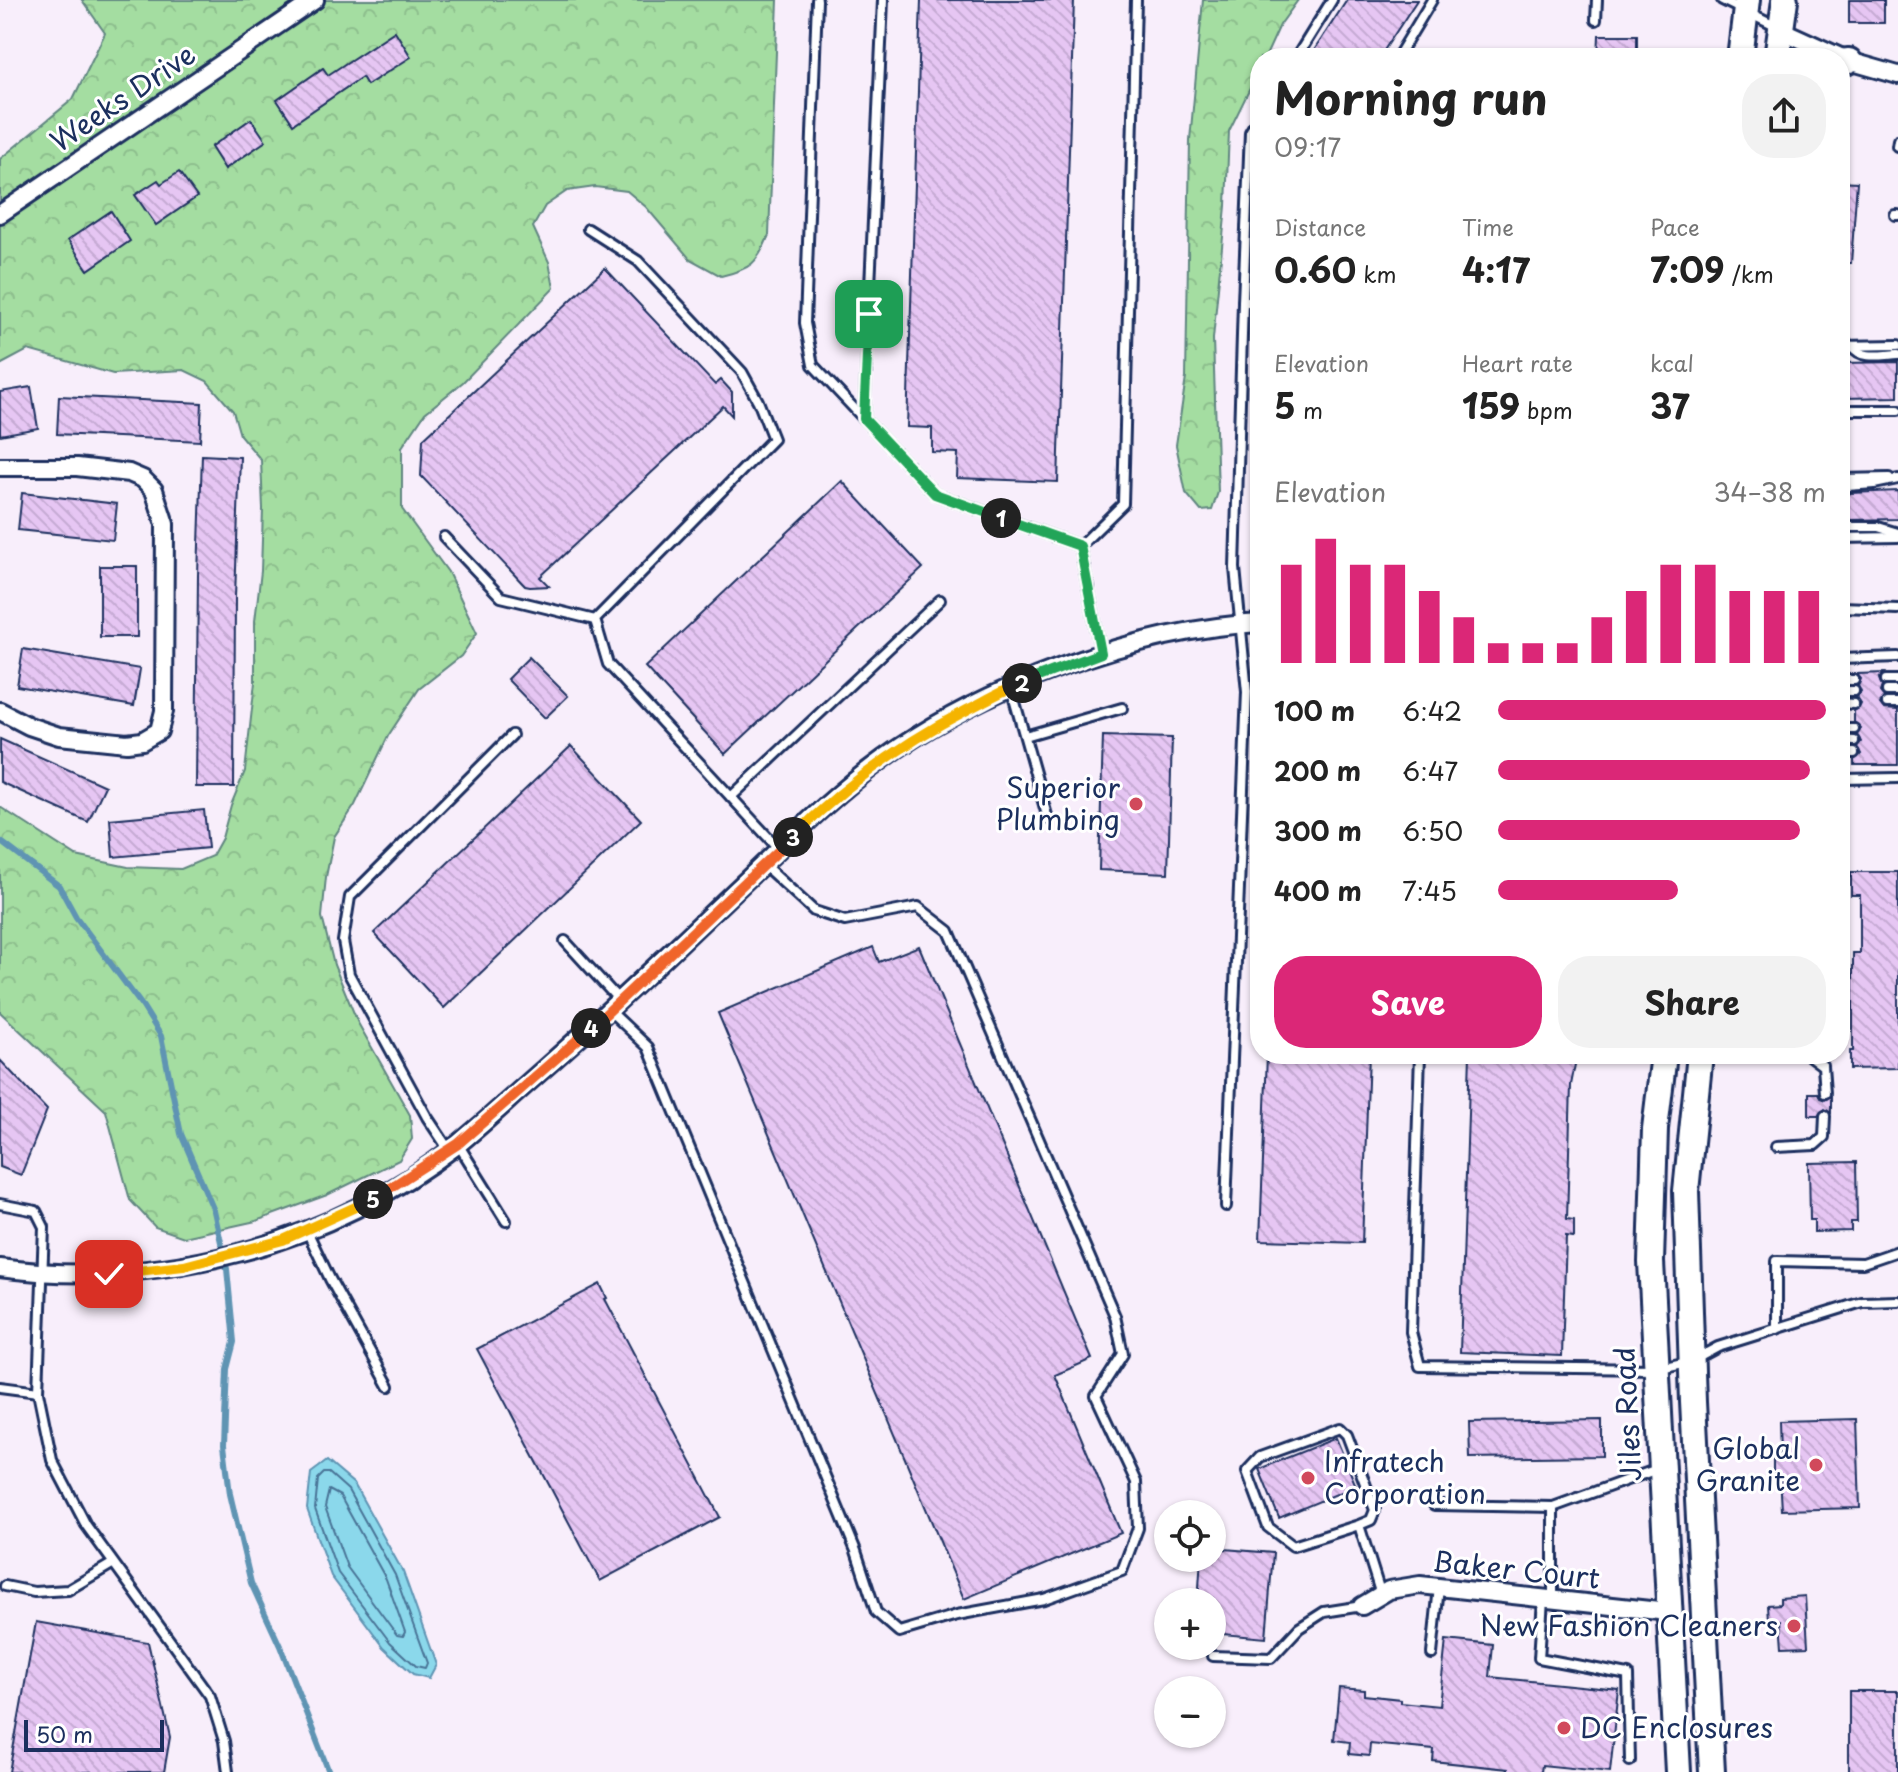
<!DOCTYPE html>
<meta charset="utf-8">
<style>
body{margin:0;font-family:"Playpen Sans",sans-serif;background:#f2f2f2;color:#222;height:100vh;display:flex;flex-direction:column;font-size:30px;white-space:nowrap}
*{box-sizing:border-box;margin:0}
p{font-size:26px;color:#767676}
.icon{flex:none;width:44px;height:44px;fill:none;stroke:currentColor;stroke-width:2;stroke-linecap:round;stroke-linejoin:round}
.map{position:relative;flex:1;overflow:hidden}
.drawer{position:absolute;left:1250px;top:48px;width:600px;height:1016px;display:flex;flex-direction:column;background:#fff;border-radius:32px;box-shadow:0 2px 6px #0004}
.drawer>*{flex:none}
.tools{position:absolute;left:1154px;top:1500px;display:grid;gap:16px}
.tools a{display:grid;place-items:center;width:72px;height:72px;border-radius:50%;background:#fff;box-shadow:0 2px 6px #0004;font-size:40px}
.scale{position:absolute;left:24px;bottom:20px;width:140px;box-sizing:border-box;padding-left:8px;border:4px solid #1b2f5e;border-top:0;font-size:22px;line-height:28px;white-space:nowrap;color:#1b2f5e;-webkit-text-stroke:6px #fff;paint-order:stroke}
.pin{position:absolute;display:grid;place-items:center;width:68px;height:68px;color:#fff;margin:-34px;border-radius:16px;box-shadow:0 4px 12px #0006}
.km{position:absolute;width:40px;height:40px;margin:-20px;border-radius:50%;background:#222;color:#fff;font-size:22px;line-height:40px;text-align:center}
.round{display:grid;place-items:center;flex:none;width:84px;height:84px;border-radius:32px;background:#f2f2f2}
.headline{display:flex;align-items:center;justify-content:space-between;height:136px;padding:0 24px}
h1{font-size:44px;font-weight:700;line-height:60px}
.metrics{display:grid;grid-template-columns:repeat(3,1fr);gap:12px;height:136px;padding:8px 24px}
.metrics div{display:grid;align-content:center}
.metrics b{font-size:34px;font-weight:700}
.metrics small{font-size:22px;font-weight:400}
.metrics p{font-size:22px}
.chart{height:224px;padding:16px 24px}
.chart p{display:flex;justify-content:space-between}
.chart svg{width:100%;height:144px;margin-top:8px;stroke:#db2777;stroke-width:6}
.cta{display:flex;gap:16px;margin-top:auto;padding:16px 24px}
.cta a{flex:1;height:92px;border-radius:32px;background:#db2777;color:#fff;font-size:32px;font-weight:700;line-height:92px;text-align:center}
.cta a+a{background:#f2f2f2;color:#222}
ul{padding:0 24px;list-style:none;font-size:26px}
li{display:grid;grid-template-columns:128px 96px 1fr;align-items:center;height:60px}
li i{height:20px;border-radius:10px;background:#db2777}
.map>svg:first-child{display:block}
</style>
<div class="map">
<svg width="1898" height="1772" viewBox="0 0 1898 1772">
<defs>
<pattern id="forest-crowns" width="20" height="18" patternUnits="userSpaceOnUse" patternTransform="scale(2)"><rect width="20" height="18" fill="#a4dda1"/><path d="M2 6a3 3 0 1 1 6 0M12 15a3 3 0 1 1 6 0" fill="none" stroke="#8dbe8d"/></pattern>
<pattern id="building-back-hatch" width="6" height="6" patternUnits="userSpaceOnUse" patternTransform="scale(2)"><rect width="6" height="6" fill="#e6c6f3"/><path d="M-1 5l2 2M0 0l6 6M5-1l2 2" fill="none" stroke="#c5aad3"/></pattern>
</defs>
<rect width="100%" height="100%" fill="#f8eefb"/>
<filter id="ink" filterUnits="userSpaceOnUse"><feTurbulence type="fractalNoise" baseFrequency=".0125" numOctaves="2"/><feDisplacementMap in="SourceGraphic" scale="16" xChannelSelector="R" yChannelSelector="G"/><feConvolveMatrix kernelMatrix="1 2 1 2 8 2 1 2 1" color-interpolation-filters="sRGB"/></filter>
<g filter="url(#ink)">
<g fill="url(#forest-crowns)" stroke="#608680" stroke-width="2">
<path d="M 82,0 L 778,0 L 769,235 C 757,264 751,269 721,276 L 690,259 L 646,207 L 627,191 L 595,187 L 567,191 L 545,206 L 533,227 L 549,262 L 554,288 L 463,382 L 425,413 L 402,447 L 402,509 L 448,572 L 477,633 L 461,656 L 419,689 L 388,736 L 355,805 L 334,837 L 326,877 L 322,917 L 334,965 L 358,1023 L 410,1115 L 412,1139 L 399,1160 L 327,1195 L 256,1221 L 184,1237 L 155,1227 L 130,1200 L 106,1111 L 0,1012 L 0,807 L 76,856 L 128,867 L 181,869 L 212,856 L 222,838 L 231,805 L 245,771 L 255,682 L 255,621 L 261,571 L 263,509 L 261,460 L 240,435 L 233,411 L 207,381 L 184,370 L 113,374 L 28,350 L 0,365 L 0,159 L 73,99 L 105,33 Z"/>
<polygon points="1203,0 1298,0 1280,25 1265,58 1260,58 1260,68 1229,131 1226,206 1213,339 1218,492 1212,510 1201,511 1186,493 1176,445 1186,378 1190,140"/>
</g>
<polygon fill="#8bd8eb" stroke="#5e94b3" stroke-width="2" points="327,1461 354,1484 403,1572 436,1665 429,1678 413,1674 384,1647 331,1576 307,1509 311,1473"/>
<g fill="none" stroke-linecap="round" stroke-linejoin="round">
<g stroke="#487396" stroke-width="2">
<polygon points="324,1473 329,1473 348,1490 395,1575 427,1663 425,1668 416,1666 390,1642 338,1573 315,1509 318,1479"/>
<polygon points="329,1490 340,1496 386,1579 405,1632 403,1636 397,1635 347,1567 325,1507"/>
</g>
<polyline stroke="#5e94b3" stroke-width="6" points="0,841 59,886 76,917 143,1007 161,1036 181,1134 214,1211 227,1269 234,1342 227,1369 224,1445 230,1494 251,1583 280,1646 329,1772"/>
</g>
<g fill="url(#building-back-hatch)" stroke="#1b2f5e" stroke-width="2">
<polygon points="921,0 1074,0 1058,482 957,478 958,453 932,452 932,428 907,427"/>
<polygon points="1347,0 1417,0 1379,58 1309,58"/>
<rect x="1849" y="0" width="35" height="23"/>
<polygon points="395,31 411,57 367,85 362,77 293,124 277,100 323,68 328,75"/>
<polygon points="1599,35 1637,35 1637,58 1598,58"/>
<polygon points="251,119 266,141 225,169 211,147"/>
<polygon points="179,172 197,197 156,225 135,195 158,180 161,184"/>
<polygon points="1840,181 1857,182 1851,263 1840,263"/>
<polygon points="111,211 130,241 88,270 68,240"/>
<polygon points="605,268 715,385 721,380 732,392 732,416 723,406 540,577 549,586 530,587 525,586 421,476 423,439"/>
<polygon points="1898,362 1898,397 1842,398 1842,363"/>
<polygon points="31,387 38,428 0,435 0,392"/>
<polygon points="59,396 202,403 200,441 57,434"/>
<polygon points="202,455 240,457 235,597 234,787 196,787 198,575"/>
<polygon points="842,481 923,568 725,754 645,667"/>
<polygon points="1898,491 1898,519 1851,520 1848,517 1847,496 1850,493"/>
<polygon points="22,493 117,504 113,540 18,530"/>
<rect x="100" y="566" width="37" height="71"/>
<polygon points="23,649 140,669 134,706 17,686"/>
<polygon points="529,657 568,696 545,718 507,679"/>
<polygon points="1884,673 1879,679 1882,686 1880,692 1884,697 1880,704 1884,709 1898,710 1898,765 1854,765 1854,760 1861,754 1857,747 1861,742 1857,735 1861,728 1854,722 1854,711 1859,708 1861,704 1856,698 1861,692 1858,686 1861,679 1857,674"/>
<polygon points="1103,736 1172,738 1168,873 1099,870"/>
<polygon points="0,739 105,786 88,822 0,782"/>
<polygon points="571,746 641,820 444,1008 374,933"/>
<polygon points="204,810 208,848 113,857 110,819"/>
<polygon points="1851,872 1898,872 1898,1068 1850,1069 1850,1051 1853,1051 1853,953 1860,953 1860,895 1851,895"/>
<polygon points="919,946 1092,1359 1055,1375 1121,1533 964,1599 718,1013 873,947 879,962"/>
<polygon points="1267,1054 1369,1054 1362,1243 1260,1240"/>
<polygon points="1470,1054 1577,1054 1571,1085 1567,1219 1574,1220 1574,1237 1566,1236 1562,1356 1460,1352"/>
<polygon points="0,1060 47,1110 21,1175 0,1167"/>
<polygon points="1809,1093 1818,1093 1820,1098 1825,1100 1831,1096 1831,1113 1825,1109 1818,1116 1809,1116"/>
<polygon points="1856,1162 1857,1222 1851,1222 1851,1231 1814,1232 1814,1220 1810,1220 1809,1163"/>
<polygon points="600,1284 607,1298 605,1299 720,1517 600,1581 477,1349"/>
<polygon points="1857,1419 1860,1508 1782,1510 1780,1475 1773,1475 1773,1454 1780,1454 1779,1421"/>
<polygon points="1602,1420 1602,1456 1470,1458 1469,1422"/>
<polygon points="1336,1438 1356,1486 1279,1518 1259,1469"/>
<polygon points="1212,1548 1273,1553 1266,1638 1212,1633 1212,1602 1198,1602 1201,1558 1212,1558"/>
<polygon points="1805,1596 1808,1646 1783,1647 1781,1620 1769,1621 1768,1605 1780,1604 1780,1598"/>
<polygon points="36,1622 148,1642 170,1737 164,1772 9,1772"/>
<polygon points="1446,1640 1493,1645 1490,1677 1619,1690 1610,1772 1542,1765 1541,1772 1508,1772 1508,1769 1433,1761 1434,1750 1370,1744 1369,1756 1349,1754 1350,1742 1334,1740 1339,1688 1364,1690 1364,1695 1400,1699 1400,1702 1439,1706"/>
<rect x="1849" y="1691" width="49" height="81"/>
</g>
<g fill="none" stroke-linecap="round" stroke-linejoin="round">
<defs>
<g id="lane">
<polyline points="817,0 805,323 813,365 935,494 1080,546"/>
<polyline points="1722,0 1777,27"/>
<polyline points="1596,20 1597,0"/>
<polyline points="1296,58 1332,0"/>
<polyline points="1397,58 1432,0"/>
<polyline points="1897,146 1898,140"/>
<polyline points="1895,215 1898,215"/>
<polyline points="588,229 638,261 742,372 758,401 773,439 595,620 608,664 779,849"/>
<polyline points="1243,302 1250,132 1260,115"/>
<polyline points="1840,346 1898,345"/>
<path d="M 1852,346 C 1861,360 1882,355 1898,354"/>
<polyline points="1840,410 1898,410"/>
<polyline points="864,419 883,0"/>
<polyline points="1840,479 1889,478"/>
<polyline points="1840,494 1847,486 1874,484 1898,479"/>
<polyline points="1840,519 1848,527 1878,527 1898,533"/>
<polyline points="444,537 501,597 595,620"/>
<polyline points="1840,538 1898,537"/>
<polyline points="1080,546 1123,504 1136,0"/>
<polyline points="1080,546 1101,653"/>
<polyline points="1840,607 1898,609"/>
<polyline points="1840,659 1898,657"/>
<polyline points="1840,680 1854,680"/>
<polyline points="1886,680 1898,680"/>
<polyline points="1011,688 1048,819"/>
<polyline points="1840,691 1854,691"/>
<polyline points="1887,691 1898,691"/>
<polyline points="1840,703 1854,704"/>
<polyline points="1887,703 1898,703"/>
<polyline points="1840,729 1854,729"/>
<polyline points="1025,736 1122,708"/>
<polyline points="1840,740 1854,741"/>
<polyline points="1840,753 1854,753"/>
<polyline points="1840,776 1842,779 1898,778"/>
<polyline points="731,797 940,600"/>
<polyline points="565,941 619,1000"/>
<polyline points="610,1011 648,1047 856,1551 876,1612 899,1632 957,1615 1044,1599 1122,1571 1138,1528 1136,1482 1096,1396 1123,1354 1115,1316 949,931 918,907 845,921 814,911 763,864"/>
<polyline points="1420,1054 1411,1332 1420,1366 1656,1369 1692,1361 1718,1347 1862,1302 1898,1301"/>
<polyline points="1807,1054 1823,1066 1825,1093"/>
<polyline points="458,1144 506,1221"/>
<polyline points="1776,1147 1815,1145 1824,1137 1825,1116"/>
<polyline points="449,1150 427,1117 349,974 343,941 350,897 512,735"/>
<polyline points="0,1204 36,1211 44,1227 38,1392 0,1387"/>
<polyline points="1226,1206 1247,692 1235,568 1243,302 1260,302"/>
<polyline points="307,1231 330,1279 389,1386"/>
<polyline points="1777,1329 1777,1261 1863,1263 1898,1251"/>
<polyline points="38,1392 52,1460 86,1525 210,1696 224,1741 228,1772"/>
<polyline points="1434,1505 1553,1507"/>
<polyline points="1359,1525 1293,1546 1268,1527 1247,1471 1260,1457 1340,1428 1347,1435 1375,1510 1371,1520 1359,1525 1381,1595"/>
<polyline points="5,1586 34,1592 68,1590 112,1564"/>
<polyline points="1543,1599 1539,1658 1628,1675 1630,1761"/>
<polyline points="1553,1600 1553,1507 1660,1468"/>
<polyline points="1432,1654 1439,1587"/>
<polyline points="1213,1656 1271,1658 1299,1628 1324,1612 1362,1606"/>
</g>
<g id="street">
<polyline points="1781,30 1849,61 1898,75"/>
<polyline points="0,214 315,0"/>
<polyline points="0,467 77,467 129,473 143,479 154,490 165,524 164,711 159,731 142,741 127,743 59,736 29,726 0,711"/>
<path d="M 0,1268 C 160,1290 329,1245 457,1145 C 482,1125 505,1103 529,1082 C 600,1020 667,956 735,891 C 783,846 829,798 883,759 C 982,687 1138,629 1260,623"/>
<polyline points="1362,1606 1389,1590 1420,1585 1668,1612"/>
</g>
<g id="secondary">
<polyline points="1740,58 1747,0"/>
<polyline points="1777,58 1785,0"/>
<polyline points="1840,62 1849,61"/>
<polyline points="1664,1054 1655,1129 1651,1262 1678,1772"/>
<polyline points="1700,1054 1686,1191 1693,1402 1712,1772"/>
</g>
</defs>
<use href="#lane" stroke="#1b2f5e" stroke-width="14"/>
<use href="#street" stroke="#1b2f5e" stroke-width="22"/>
<use href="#secondary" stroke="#1b2f5e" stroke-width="30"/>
<use href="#lane" stroke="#fff" stroke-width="8"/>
<use href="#street" stroke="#fff" stroke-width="16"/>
<use href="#secondary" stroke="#fff" stroke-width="24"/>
</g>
</g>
<g fill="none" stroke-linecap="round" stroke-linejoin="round" filter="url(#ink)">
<defs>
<polyline id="split-1" points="869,314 864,419 935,494 1001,518"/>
<polyline id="split-2" points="1001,518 1080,546 1101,653 1022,683"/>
<path id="split-3" d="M 793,837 C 845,785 901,744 967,710 C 985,701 1003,690 1022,683"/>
<polyline id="split-4" points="591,1028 793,837"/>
<polyline id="split-5" points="373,1199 458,1144 591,1028"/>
<polyline id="split-6" points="109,1274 184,1266 283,1240 373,1199"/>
</defs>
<use href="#split-1" stroke="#fff" stroke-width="16"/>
<use href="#split-2" stroke="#fff" stroke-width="16"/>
<use href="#split-3" stroke="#fff" stroke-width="16"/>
<use href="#split-4" stroke="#fff" stroke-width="16"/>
<use href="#split-5" stroke="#fff" stroke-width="16"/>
<use href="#split-6" stroke="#fff" stroke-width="16"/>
<use href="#split-1" stroke="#22a559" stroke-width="10"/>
<use href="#split-2" stroke="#22a559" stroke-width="10"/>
<use href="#split-3" stroke="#f5b400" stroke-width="10"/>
<use href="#split-4" stroke="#f0652b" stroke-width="10"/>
<use href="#split-5" stroke="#f0652b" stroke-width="10"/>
<use href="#split-6" stroke="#f5b400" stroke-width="10"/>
</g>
<g fill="#d1495b" stroke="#fff" stroke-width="3">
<circle cx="1136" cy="804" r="8"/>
<circle cx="1816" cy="1465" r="8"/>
<circle cx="1308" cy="1478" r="8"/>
<circle cx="1794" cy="1626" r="8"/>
<circle cx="1564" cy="1728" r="8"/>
</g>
<g text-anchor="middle" stroke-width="6" stroke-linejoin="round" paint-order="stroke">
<g font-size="28" fill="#1b2f5e" stroke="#fff">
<text transform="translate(123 98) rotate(-34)" y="10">Weeks Drive</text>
<text transform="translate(1628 1414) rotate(-93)" y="10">Jiles Road</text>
<text transform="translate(1516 1570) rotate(6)" y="10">Baker Court</text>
</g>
<g font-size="28" fill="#1b2f5e" stroke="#fff" text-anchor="end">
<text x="1120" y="798">Superior<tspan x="1120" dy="32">Plumbing</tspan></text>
<text x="1800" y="1459">Global<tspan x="1800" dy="32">Granite</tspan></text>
<text x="1324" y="1472" text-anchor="start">Infratech<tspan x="1324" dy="32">Corporation</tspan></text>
<text x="1778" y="1636">New Fashion Cleaners</text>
<text x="1580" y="1738" text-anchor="start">DC Enclosures</text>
</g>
</g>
</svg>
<div class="tools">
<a><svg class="icon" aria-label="locate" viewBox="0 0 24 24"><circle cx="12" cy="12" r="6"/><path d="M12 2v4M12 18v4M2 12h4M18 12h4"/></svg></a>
<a>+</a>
<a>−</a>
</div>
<div class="scale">50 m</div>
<div class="pin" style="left:869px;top:314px;background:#1e9e55"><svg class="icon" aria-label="arrive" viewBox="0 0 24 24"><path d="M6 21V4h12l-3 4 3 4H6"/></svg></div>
<div class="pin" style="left:109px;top:1274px;background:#d93025"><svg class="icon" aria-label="check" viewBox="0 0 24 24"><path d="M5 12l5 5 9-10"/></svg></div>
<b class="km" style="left:1001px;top:518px">1</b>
<b class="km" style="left:1022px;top:683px">2</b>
<b class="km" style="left:793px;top:837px">3</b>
<b class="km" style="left:591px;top:1028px">4</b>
<b class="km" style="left:373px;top:1199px">5</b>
<section class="drawer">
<div class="headline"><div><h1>Morning run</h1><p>09:17</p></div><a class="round"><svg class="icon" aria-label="share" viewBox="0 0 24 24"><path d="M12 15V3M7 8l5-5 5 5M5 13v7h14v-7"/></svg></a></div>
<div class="metrics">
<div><p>Distance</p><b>0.60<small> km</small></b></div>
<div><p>Time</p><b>4:17</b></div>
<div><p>Pace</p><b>7:09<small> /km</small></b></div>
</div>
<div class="metrics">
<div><p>Elevation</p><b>5<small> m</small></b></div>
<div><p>Heart rate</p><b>159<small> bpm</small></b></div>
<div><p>kcal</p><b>37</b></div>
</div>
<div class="chart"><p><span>Elevation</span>34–38 m</p>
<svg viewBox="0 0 160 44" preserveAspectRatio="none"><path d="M5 44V14M15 44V6M25 44V14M35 44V14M45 44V22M55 44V30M65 44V38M75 44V38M85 44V38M95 44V30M105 44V22M115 44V14M125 44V14M135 44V22M145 44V22M155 44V22"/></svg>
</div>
<ul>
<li><b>100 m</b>6:42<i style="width:100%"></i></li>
<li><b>200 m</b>6:47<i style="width:95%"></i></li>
<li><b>300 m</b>6:50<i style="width:92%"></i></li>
<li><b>400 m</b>7:45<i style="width:55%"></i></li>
</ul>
<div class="cta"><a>Save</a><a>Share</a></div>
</section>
</div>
